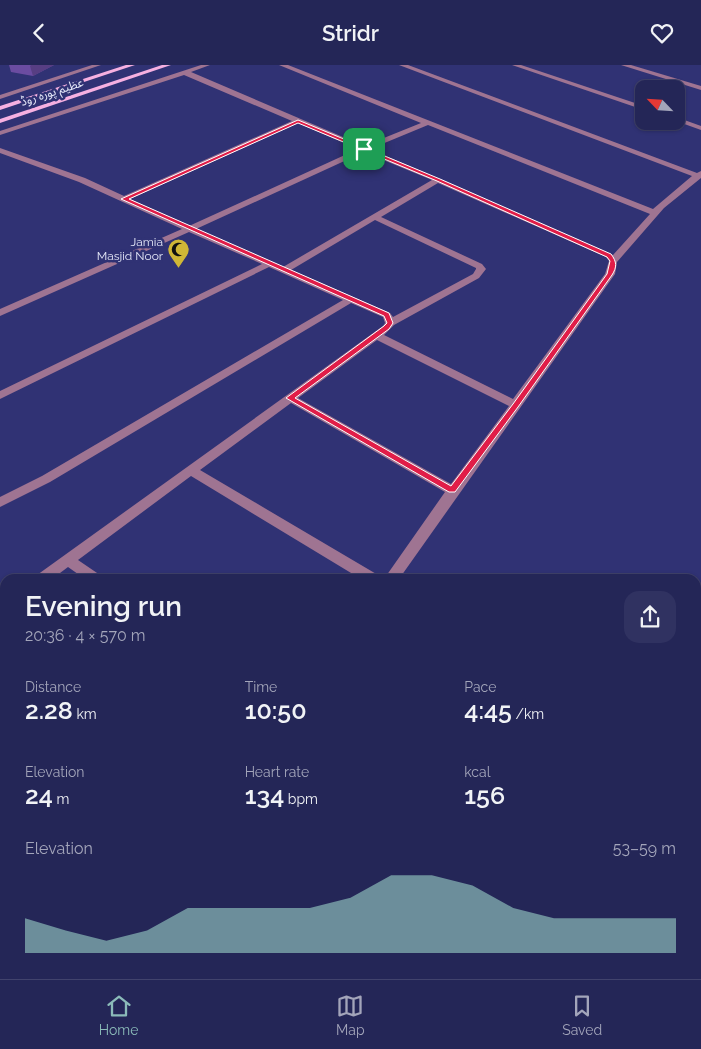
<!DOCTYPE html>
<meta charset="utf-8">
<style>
body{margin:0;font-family:Raleway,"Noto Sans Arabic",sans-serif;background:#303261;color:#f1f3f6;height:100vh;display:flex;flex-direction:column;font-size:19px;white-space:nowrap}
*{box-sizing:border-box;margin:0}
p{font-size:16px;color:#a3a5ba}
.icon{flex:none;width:28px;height:28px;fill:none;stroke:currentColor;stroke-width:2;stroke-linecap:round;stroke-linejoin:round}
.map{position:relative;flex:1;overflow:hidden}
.panel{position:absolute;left:0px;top:509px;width:701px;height:406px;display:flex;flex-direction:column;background:#242657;border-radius:15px 15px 0 0;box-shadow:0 1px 4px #0004,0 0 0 1px #41436d}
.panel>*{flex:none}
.needle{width:32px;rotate:295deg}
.buttons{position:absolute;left:635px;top:15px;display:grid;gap:10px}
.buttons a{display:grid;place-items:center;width:50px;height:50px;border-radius:10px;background:#242657;box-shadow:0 1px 4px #0004,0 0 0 1px #41436d;font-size:25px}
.pin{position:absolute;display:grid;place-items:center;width:42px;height:42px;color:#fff;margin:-21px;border-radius:10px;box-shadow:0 2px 8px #0006}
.round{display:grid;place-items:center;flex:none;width:52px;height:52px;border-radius:15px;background:#303261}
.head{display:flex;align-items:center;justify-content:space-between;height:85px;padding:0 25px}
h1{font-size:28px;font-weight:600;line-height:38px}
.figures{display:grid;grid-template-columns:repeat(3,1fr);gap:8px;height:85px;padding:5px 25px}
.figures div{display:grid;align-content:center}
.figures b{font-size:25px;font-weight:600}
.figures small{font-size:14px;font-weight:400}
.figures p{font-size:14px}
.chart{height:140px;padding:10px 25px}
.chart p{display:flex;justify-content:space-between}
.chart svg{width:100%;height:90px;margin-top:5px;fill:#8bbbb9;opacity:.7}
header{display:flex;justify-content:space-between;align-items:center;height:65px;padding:0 25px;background:#242657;font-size:22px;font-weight:600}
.tab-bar{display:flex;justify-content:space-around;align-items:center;height:70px;border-top:1px solid #41436d;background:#242657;font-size:14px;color:#a3a5ba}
.tab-bar a{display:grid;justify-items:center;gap:2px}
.tab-bar .on{color:#8bbbb9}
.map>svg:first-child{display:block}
</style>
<header><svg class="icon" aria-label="back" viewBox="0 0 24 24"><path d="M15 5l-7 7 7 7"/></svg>Stridr<svg class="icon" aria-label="heart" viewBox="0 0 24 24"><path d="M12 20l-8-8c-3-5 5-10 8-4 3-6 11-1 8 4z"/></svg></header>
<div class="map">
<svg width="701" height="914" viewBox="0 0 701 914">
<rect width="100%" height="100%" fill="#303274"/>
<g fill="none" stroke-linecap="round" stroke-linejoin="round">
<g fill="#9f7492" fill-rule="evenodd">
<polygon points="92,0 101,0 0,34 0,30"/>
<path d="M 201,0 L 210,0 L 191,7 L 364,81 L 421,58 L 279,0 L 288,0 L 653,144 L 692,111 L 399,0 L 408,0 L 697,108 L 701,106 L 701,113 L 664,143 L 617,197 L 615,209 L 399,514 L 384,514 L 445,427 L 291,338 L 200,405 L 378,510 L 380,514 L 361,514 L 191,411 L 78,495 L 100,510 L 102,514 L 85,514 L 68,502 L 52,514 L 35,514 L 37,510 L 383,261 L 385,258 L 383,252 L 351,238 L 50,417 L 0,442 L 0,432 L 42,411 L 343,235 L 269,202 L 0,334 L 0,326 L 262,199 L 189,167 L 0,251 L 0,244 L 182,164 L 79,117 L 0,88 L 0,83 L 85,113 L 124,131 L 292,56 L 184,10 L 0,70 L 0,66 ZM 298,58 L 358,84 L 189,161 L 130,134 ZM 428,60 L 650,149 L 613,190 L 370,84 ZM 364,87 L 432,115 L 283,202 L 196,164 ZM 438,118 L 606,192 L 609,196 L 605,209 L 513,334 L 384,270 L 394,260 L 479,213 L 486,204 L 482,199 L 381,152 ZM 375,155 L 476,203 L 476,204 L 473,209 L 393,252 L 390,248 L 291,205 ZM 377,275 L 509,341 L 451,419 L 298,333 Z"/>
<polygon points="512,0 521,0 644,41 644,45"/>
<polygon points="621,0 631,0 701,21 701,25"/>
<polygon points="676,52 701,61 701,65 676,56"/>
<polygon points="5,535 5,548 0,550 0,537"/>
<polygon points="0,641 5,643 5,659 0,657"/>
<polygon points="88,910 108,910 107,914 87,914"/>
</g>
<g fill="#f6b0e1" fill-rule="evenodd">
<polygon points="126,0 135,0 0,45 0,41"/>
<polygon points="162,0 171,0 0,58 0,54"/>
</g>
</g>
<polygon fill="#6b4ca1" points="9,0 54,0 33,11 11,7"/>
<polygon fill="#573e83" points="31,0 54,0 33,11 30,1"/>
<path fill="#e11d48" stroke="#fff" fill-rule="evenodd" d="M 298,55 L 440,114 L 611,189 C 617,197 617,202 612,210 L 518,342 L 455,427 L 449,427 L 286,333 L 384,261 L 387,258 L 384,251 L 121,134 ZM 298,58 L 437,116 L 607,192 L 610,196 L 607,209 L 513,339 L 451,421 L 295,333 L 389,264 L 393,258 L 389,248 L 129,134 Z"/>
<defs>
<symbol id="mosque-pin" viewBox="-11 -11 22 30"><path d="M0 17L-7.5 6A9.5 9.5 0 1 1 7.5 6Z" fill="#d0b736" stroke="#303274"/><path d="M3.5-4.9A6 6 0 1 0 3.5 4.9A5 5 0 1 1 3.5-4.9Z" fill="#111"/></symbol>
</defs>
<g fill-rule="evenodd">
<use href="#mosque-pin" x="166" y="172" width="25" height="34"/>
</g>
<g text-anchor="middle" stroke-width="5" stroke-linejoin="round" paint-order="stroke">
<g font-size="12" fill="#e5e8f8" stroke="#303274">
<text transform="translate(52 27) rotate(-18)" y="4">عظیم پورہ روڈ</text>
</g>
<g font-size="12" fill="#e5e8f8" stroke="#303274" text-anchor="end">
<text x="163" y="181">Jamia<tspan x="163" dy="14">Masjid Noor</tspan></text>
</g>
</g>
</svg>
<div class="buttons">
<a><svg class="needle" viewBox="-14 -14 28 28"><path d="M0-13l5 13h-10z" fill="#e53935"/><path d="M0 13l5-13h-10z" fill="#a3a5ba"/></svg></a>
</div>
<div class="pin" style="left:364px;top:84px;background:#1e9e55"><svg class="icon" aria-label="arrive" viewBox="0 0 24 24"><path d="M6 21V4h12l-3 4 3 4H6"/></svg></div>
<section class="panel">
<div class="head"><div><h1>Evening run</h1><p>20:36 · 4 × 570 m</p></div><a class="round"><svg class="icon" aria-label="share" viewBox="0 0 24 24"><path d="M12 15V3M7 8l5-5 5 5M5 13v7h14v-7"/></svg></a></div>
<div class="figures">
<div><p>Distance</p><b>2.28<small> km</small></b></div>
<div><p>Time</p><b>10:50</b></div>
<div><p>Pace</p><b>4:45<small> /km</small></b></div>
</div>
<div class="figures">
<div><p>Elevation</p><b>24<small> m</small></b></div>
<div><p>Heart rate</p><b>134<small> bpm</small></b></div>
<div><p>kcal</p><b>156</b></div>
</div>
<div class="chart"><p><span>Elevation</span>53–59 m</p>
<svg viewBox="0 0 160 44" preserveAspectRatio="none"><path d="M0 44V27L10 33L20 38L30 33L40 22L50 22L60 22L70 22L80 17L90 6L100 6L110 11L120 22L130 27L140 27L150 27L160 27V44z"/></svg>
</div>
</section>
</div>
<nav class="tab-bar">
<a class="on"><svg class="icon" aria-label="home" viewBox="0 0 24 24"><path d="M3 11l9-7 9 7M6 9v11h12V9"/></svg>Home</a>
<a><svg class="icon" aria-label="map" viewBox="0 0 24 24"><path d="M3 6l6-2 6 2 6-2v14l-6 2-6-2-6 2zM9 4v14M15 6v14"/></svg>Map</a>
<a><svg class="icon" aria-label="saved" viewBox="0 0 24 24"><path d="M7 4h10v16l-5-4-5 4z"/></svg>Saved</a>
</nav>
